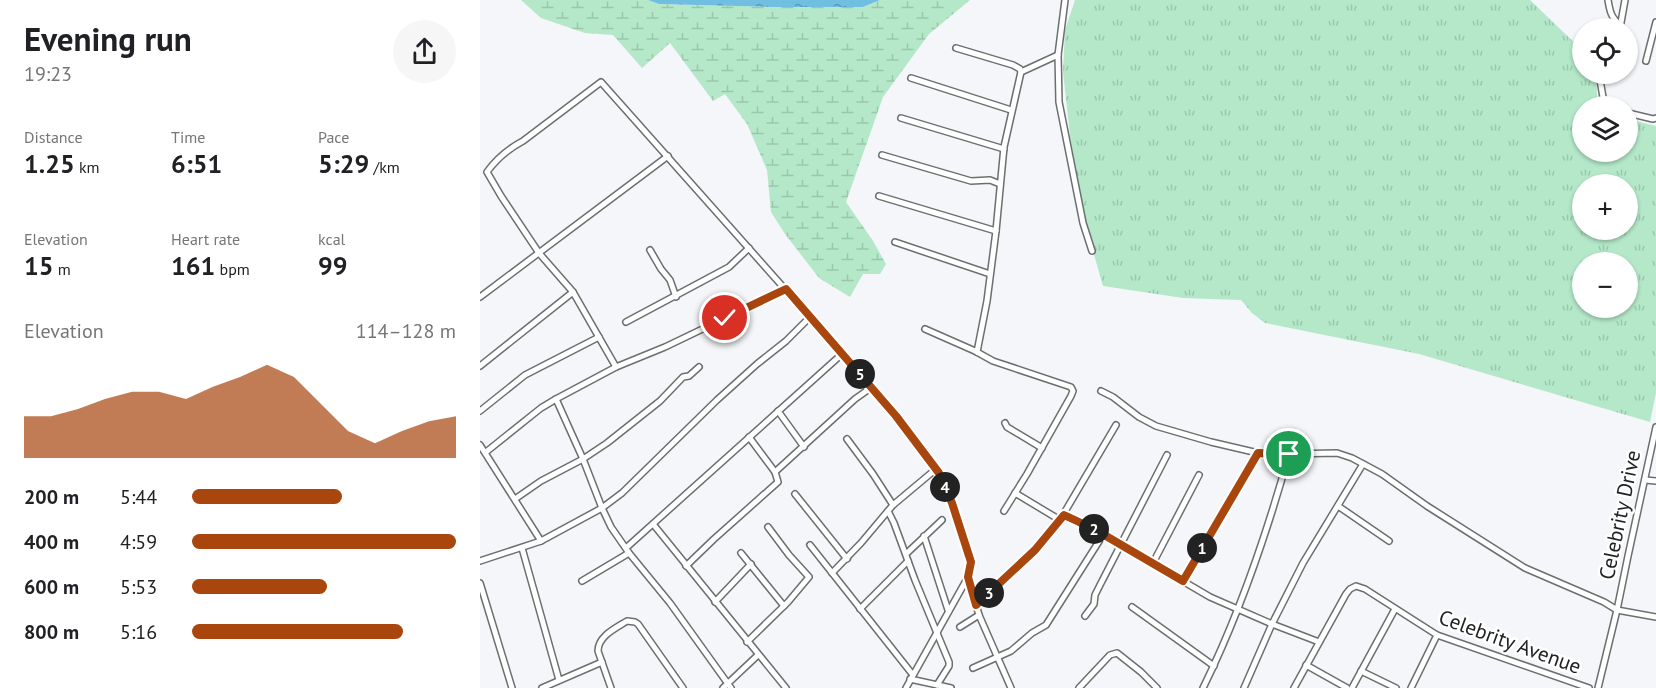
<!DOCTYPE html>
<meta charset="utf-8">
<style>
body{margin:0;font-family:"PT Sans",sans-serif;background:#f6f6f6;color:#202124;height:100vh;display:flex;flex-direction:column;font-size:22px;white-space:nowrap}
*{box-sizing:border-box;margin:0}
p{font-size:20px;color:#757577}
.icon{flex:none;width:33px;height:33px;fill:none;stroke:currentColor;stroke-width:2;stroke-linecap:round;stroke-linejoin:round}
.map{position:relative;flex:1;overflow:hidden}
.side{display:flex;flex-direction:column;background:#fff;width:480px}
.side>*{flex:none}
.tools{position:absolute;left:1092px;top:18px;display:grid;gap:12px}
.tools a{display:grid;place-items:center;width:66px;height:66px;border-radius:50%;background:#fff;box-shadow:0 2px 4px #0004;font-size:30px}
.pin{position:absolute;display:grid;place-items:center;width:51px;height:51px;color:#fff;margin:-26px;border:3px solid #fff;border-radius:50%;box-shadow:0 2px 6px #0007}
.km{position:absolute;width:30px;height:30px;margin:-15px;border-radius:50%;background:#222;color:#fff;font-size:16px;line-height:30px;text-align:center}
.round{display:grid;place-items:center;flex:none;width:63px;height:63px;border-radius:32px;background:#f6f6f6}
.overview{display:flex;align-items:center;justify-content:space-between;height:102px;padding:0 24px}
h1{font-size:33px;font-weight:700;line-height:45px}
.metrics{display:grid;grid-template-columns:repeat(3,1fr);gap:9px;height:102px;padding:6px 24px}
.metrics div{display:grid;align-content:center}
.metrics b{font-size:26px;font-weight:700}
.metrics small{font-size:16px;font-weight:400}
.metrics p{font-size:16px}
.chart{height:168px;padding:12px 24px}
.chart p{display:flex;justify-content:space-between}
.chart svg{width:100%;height:108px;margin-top:6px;fill:#a9460e;opacity:.7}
ul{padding:0 24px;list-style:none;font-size:20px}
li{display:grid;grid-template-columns:96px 72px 1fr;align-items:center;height:45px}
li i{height:15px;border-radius:8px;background:#a9460e}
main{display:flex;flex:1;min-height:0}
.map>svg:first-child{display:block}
</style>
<main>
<section class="side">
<div class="overview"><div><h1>Evening run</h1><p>19:23</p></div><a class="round"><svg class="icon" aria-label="share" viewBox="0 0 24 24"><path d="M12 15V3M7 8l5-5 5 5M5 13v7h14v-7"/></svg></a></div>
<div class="metrics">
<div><p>Distance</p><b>1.25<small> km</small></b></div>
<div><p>Time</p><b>6:51</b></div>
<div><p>Pace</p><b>5:29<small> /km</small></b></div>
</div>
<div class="metrics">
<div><p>Elevation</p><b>15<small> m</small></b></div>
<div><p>Heart rate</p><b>161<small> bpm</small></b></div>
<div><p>kcal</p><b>99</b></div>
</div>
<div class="chart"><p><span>Elevation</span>114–128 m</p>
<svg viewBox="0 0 160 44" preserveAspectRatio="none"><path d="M0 44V27L10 27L20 24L30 20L40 17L50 17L60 20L70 15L80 11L90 6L100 11L110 22L120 33L130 38L140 33L150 29L160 27V44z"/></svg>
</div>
<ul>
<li><b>200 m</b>5:44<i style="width:57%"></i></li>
<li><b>400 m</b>4:59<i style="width:100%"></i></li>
<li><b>600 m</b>5:53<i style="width:51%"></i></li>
<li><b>800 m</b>5:16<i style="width:80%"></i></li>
</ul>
</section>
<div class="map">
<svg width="1176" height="688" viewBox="0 0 1176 688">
<defs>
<pattern id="grass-tufts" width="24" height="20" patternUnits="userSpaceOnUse" patternTransform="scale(1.5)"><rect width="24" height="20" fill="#b4e8c9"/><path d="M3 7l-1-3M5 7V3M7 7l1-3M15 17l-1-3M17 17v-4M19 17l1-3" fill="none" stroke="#9ac7ac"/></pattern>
<pattern id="wetland-marsh" width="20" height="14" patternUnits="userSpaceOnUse" patternTransform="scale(1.5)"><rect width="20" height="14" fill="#b4e8c9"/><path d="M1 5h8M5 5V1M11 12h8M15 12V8" fill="none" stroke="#9ac7ac"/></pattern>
<pattern id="water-ripples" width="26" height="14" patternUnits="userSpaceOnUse" patternTransform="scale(1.5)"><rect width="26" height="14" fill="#70bee0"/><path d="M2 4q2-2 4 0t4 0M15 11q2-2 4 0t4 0" fill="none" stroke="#5c9ab5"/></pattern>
</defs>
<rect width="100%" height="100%" fill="#f4f6f9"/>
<path fill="url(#grass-tufts)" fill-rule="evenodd" d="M 595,0 L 1050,0 L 1102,50 L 1102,74 L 1113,74 L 1116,81 L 1118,104 L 1121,106 L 1102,106 L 1102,152 L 1148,152 L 1148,119 L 1176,126 L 1176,393 L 1170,422 L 939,354 L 785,323 L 772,313 L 761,300 L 703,298 L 623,286 L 609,237 L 591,144 L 583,72 L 585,30 ZM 1102,184 L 1148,184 L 1148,230 L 1102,230 ZM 1102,262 L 1148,262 L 1148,308 L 1102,308 Z"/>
<polygon fill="url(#wetland-marsh)" points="41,0 168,0 179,4 294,7 383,7 400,0 490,0 449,34 403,97 366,202 393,241 406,264 400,274 383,274 370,297 339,278 305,234 291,212 287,170 267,124 245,94 233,101 190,43 162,68 133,35 105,33 61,18"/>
<polygon fill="url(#water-ripples)" points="168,0 400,0 383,7 294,7 179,4"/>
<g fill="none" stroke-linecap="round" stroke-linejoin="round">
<defs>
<g id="street">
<polyline points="585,0 578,55 579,102 603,223 612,251"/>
<path d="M 1128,0 C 1130,12 1131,17 1140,25"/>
<polyline points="1140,28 1145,0"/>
<polyline points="476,48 533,65 540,69 541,72"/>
<polyline points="1166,61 1176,22"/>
<polyline points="1119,74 1124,103 1127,106"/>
<polyline points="431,78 531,110"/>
<polyline points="1148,113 1173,119 1176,118"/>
<polyline points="421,118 524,149"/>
<polyline points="402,155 491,181 510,180 520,184"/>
<polyline points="399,196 516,231"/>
<polyline points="415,242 510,274"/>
<polyline points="170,250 181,269 190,280 196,297"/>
<polyline points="0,297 188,156"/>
<polyline points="146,322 249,267 269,248"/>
<polyline points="445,329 495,351 513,361 591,387 593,391 591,396 547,474 524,511"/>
<polyline points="497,352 507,301 516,231 524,147 541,72 578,55"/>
<polyline points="0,366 93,292"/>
<path d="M 136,367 L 93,292 L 59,253 L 21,196 L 7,172 C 17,158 28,149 43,141 L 121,82 L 392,387 L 436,440 L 459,473 L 472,503 L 491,562 L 488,577 L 426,688"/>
<polyline points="621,391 633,397 659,417 676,426 731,442 778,453 809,454 857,453 872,458 902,474 947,506 1045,568 1124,602 1137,610 1176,617"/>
<polyline points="76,399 103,459 122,508 131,527 149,553 190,603 251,688"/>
<polyline points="0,411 45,375 119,337"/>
<polyline points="298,411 324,447"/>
<polyline points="525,423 527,427 562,448"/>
<polyline points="269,437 295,472"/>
<polyline points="367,439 393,474 413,505"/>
<polyline points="0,445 61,541"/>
<polyline points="6,452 61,408 76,399 136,367 185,347 306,289"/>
<polyline points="1165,480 1176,481"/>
<polyline points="535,493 580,520"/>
<polyline points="315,494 367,559"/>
<polyline points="35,499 61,481 103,459 127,443 180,401 203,377 209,376 219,367"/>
<polyline points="858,506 909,541"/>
<polyline points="408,511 414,523 435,580 469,662 469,666 457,685"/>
<polyline points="584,515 614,529 730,597 792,624 839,642"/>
<polyline points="173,524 306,688"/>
<polyline points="444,536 468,610"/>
<polyline points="330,545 433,675"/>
<polyline points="42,548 79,680"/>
<polyline points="146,548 362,354"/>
<polyline points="261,553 304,606"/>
<polyline points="426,554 462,520"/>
<polyline points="0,561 61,541 122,508 142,493 237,400 277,364 306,341 330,317"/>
<polyline points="673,563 719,475"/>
<polyline points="206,566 234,539 298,482 295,472 375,399 392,387"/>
<polyline points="352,573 381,543 413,505 456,469"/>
<polyline points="488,578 499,615 531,688"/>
<polyline points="102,581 149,553"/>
<polyline points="703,581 778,453"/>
<polyline points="0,583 32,688"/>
<polyline points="235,602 271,564"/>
<polyline points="496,605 555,550 580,520 636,425"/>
<polyline points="652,607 734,666"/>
<polyline points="380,609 428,561"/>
<polyline points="605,616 614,604 615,595 620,585 687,455"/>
<polyline points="480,627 499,615"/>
<polyline points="267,642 308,602 329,577 309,555 288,527"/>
<polyline points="826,665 867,688"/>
<polyline points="493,668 531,651 552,633 566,625 623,535"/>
<polyline points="881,671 916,688"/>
<polyline points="430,679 471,688"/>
<polyline points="62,688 122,662"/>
<path d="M 131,688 L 118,651 C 118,636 136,628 147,621 L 155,622 L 158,624 L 203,688"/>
<polyline points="243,688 278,655"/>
<polyline points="599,688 630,655 637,653 661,672 677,688"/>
<path d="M 723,688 C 759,615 787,533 809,454"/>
<polyline points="764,688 792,624 823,563 883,464"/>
<polyline points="814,688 866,594 870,589 876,586 885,589 957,635 1109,688"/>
<polyline points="872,688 915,609"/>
<polyline points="931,688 957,635"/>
<polyline points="1118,688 1137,610 1148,556 1176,427"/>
</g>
</defs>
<use href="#street" stroke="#6c6e70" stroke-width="8"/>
<use href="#street" stroke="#fff" stroke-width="5"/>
</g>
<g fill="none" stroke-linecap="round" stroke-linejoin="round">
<defs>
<polyline id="route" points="245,318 306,289 416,416 459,473 472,503 491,562 488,577 496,605 555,550 584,515 614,529 703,581 778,453 809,454"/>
</defs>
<use href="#route" stroke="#fff" stroke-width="12"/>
<use href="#route" stroke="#a9460e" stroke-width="8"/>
</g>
<g text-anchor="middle" stroke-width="5" stroke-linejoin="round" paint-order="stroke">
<g font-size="21" fill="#212223" stroke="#fff">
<text transform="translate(1140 515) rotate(-78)" y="7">Celebrity Drive</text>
<text transform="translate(1030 642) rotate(20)" y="7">Celebrity Avenue</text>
</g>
</g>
</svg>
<div class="tools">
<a><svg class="icon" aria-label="locate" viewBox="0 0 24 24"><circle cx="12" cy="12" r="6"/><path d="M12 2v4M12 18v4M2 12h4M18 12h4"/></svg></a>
<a><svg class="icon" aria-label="layers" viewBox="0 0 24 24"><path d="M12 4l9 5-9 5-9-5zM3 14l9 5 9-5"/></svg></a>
<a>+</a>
<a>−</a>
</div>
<div class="pin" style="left:809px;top:454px;background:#1e9e55"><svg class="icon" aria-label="arrive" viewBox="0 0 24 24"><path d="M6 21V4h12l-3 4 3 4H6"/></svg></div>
<div class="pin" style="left:245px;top:318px;background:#d93025"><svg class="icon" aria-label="check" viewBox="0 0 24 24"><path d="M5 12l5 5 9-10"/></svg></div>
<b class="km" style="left:722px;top:548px">1</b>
<b class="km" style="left:614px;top:529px">2</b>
<b class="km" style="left:509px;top:593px">3</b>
<b class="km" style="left:465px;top:487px">4</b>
<b class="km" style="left:380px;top:374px">5</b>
</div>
</main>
